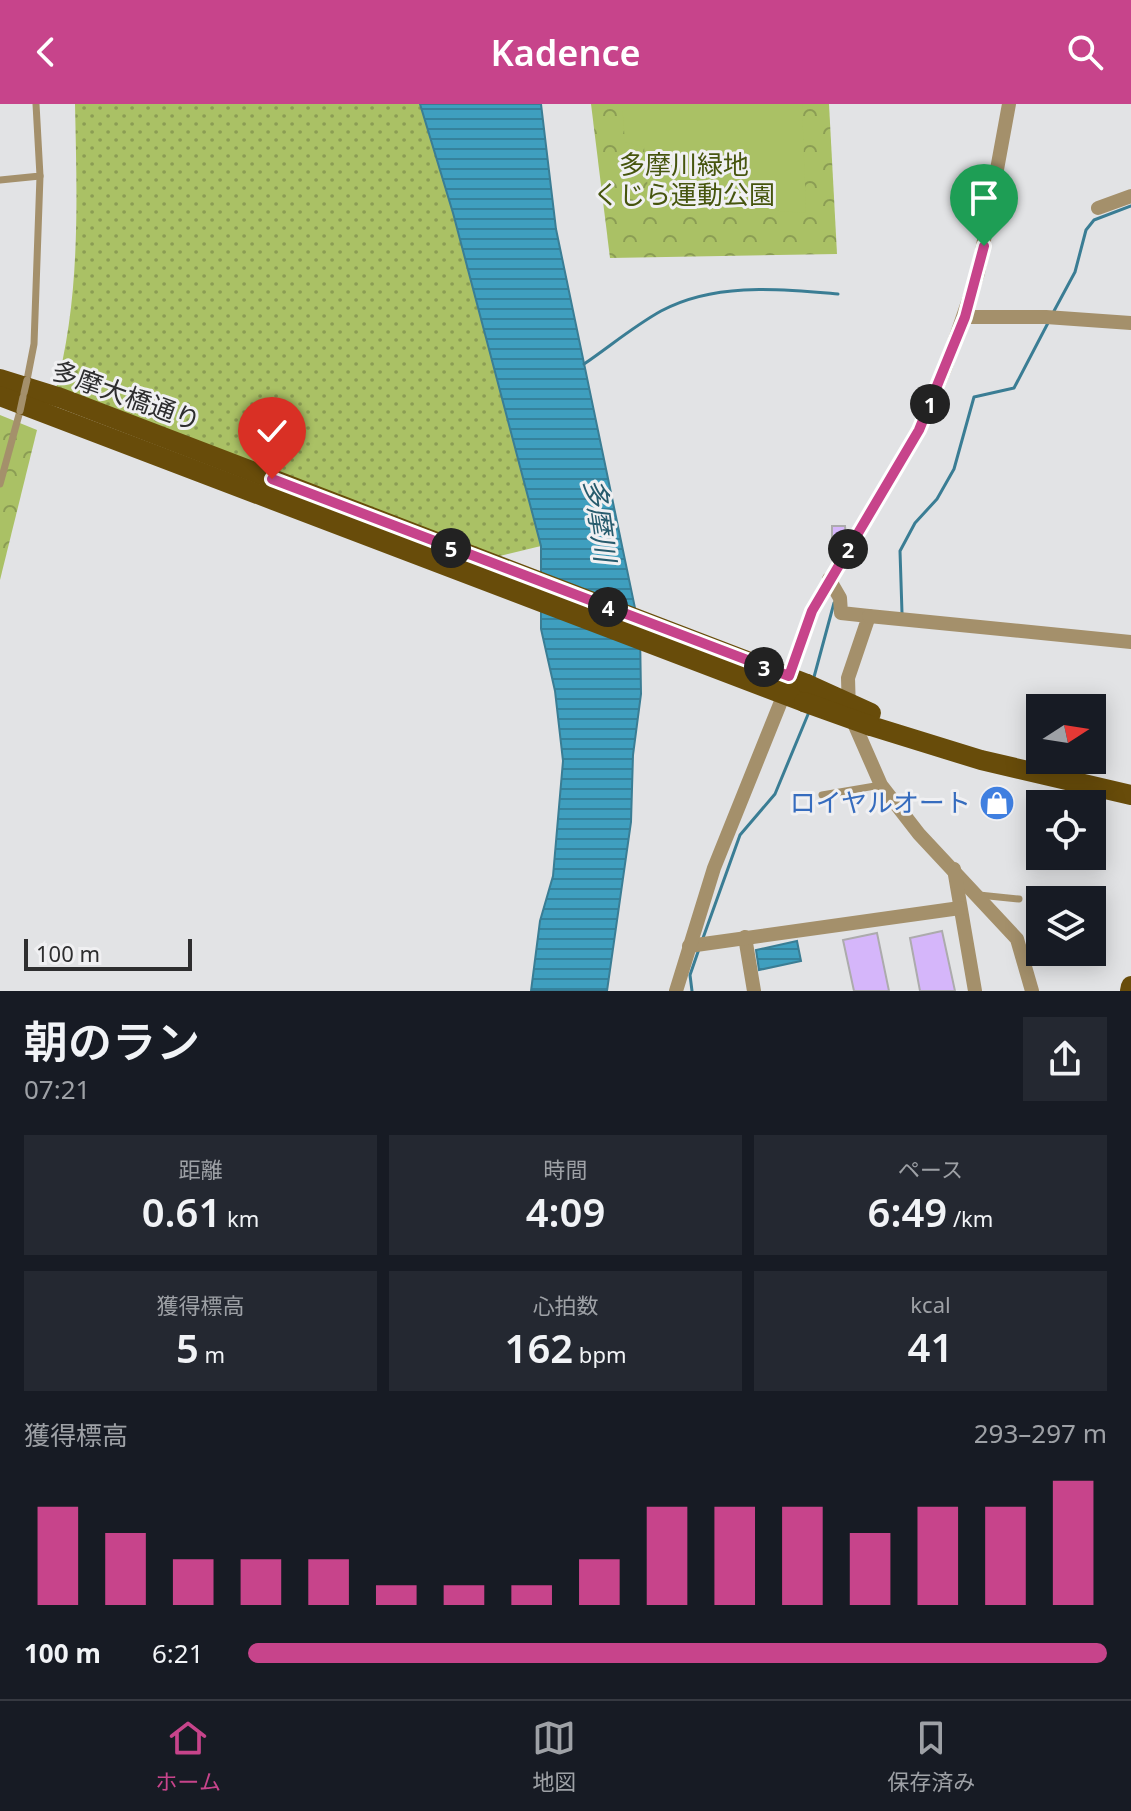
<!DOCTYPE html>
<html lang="ja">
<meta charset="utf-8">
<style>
body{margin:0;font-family:"Noto Sans","Noto Sans JP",sans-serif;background:#242831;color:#f1f3f6;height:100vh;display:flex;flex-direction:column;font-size:30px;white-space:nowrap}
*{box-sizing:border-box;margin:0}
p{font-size:26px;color:#9ea1a6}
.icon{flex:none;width:44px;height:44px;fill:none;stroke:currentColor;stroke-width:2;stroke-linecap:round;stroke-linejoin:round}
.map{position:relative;height:887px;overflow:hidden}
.side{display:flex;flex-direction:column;background:#171b24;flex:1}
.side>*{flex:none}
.needle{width:52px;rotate:78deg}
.tools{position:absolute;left:1026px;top:590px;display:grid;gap:16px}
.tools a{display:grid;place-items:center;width:80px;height:80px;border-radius:0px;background:#171b24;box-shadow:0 4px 20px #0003;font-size:40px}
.scale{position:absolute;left:24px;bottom:20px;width:168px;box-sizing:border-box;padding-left:8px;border:4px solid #2e2e2f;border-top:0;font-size:22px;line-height:28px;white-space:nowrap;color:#2e2e2f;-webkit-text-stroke:6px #f0f0f2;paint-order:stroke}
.pin{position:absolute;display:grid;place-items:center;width:68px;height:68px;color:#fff;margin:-82px -34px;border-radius:50% 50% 50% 0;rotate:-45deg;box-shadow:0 0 8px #0007}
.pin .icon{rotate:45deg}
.km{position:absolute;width:40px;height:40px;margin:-20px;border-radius:50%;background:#222;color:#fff;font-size:22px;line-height:40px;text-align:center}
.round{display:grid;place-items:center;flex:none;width:84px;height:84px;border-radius:0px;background:#242831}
.summary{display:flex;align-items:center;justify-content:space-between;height:136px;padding:0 24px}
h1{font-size:44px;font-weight:600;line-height:60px}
.figures{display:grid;grid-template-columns:repeat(3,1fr);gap:12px;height:136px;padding:8px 24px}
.figures div{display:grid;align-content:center;border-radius:0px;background:#242831;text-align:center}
.figures b{font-size:40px;font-weight:600}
.figures small{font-size:22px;font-weight:400}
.figures p{font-size:22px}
.chart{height:224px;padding:16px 24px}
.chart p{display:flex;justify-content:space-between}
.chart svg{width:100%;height:144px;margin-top:8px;stroke:#c7448b;stroke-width:6}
ul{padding:0 24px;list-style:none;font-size:26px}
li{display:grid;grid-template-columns:128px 96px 1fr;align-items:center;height:60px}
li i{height:20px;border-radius:10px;background:#c7448b}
header{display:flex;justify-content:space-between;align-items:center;height:104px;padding:0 24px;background:#c7448b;color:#fff;font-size:36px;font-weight:600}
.menu{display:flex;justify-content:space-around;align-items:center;height:112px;border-top:2px solid #363941;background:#171b24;font-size:22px;color:#9ea1a6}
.menu a{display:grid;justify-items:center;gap:4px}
.menu .selected{color:#c7448b}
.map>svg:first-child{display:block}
</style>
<header><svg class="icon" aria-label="back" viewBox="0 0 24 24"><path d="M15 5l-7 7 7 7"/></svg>Kadence<svg class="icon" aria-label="search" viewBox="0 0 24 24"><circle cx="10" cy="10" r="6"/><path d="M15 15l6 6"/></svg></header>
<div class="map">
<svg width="1131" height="887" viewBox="0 0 1131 887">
<defs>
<pattern id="grass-dots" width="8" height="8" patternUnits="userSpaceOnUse" patternTransform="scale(2)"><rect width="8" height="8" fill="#aac165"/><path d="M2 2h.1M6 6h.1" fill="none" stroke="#8b9d54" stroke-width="1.8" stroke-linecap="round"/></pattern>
<pattern id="park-crowns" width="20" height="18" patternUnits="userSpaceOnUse" patternTransform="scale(2)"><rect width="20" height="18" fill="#aac165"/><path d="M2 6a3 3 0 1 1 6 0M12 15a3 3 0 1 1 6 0" fill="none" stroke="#8b9d54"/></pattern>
<pattern id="water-rules" width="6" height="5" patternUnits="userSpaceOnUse" patternTransform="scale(2)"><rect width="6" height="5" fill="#3f9fbf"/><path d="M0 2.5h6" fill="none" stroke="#35829c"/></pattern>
</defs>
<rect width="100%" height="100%" fill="#e2e3e5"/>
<path fill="url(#grass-dots)" d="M 75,0 L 420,0 L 453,109 L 541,442 L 483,456 L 54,292 C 81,196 77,98 75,0 Z"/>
<g fill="url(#park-crowns)">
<polygon points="591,0 829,0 837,150 610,154"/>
<polygon points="0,311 37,326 0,476"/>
</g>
<polygon fill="#aac165" points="622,0 802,0 806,109 649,97 644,43 625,38"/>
<g fill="url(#water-rules)" stroke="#3a7d94" stroke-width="2">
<polygon points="420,0 541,0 556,125 640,528 641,590 633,651 631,718 607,887 531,887 540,817 553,772 563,657 555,587 541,525 541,442 453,109"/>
<polygon points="797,837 801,857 759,866 756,846"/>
</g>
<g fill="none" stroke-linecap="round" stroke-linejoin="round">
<g stroke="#3a7d94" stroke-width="3">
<polyline points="1054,207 1075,168 1086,126 1094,116 1131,102"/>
<path d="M 584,260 C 609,243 634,222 661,207 C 715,178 779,185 838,190"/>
<polyline points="902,509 900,447 915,419 937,395 954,365 974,293 1014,284 1049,217"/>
<polyline points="814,573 834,499"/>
<polyline points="703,834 740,731 775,690 809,608"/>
<polyline points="692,887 690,871 699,845"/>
</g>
</g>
<g fill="#d5b6fa" stroke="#acabac" stroke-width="2">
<polygon points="832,422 845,422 846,433 838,441 832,440"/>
<polygon points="942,827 955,887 920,887 910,834"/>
<polygon points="877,829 889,887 854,887 843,836"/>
</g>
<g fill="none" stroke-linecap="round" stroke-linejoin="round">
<g stroke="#a4906b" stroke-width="7">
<polyline points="0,76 40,72 36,0"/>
<polyline points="27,276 34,240 40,72"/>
<polyline points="0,380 20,307"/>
<polyline points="822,691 881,681"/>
<polyline points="979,791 1019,795"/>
</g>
<g stroke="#a4906b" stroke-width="14">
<polyline points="1098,104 1131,92"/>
<polyline points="965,213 1046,213 1131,219"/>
<polyline points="829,475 840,494 841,509 869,512 848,574 849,608 881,681 919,730 1017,835 1032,887"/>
<polyline points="869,512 1131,538"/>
<polyline points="789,572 812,507 919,326 946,262 978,169 1009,0"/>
<polyline points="954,765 975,887"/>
<polyline points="745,833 754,887"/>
<polyline points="689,842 960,804"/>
<polyline points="676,887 714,764 784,590"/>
</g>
<g stroke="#684c0a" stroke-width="20">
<polyline points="0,275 61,294 807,580"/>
<polyline points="0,292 804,598"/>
<polyline points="871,622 981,656 1131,691"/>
<polyline points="1130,887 1131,882"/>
</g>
<g stroke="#a4906b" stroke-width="7">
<polyline points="24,289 27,276"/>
<polyline points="20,307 23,293"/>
</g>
<g stroke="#684c0a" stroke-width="20">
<polyline points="807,580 871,609"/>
<polyline points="804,598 871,622"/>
</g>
</g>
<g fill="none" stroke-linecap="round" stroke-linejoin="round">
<defs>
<polyline id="route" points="272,375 789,572 812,507 919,326 965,213 984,142"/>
</defs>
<use href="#route" stroke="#fff" stroke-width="16"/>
<use href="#route" stroke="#c7448b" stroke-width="10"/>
</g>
<defs>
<symbol id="shop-disc" viewBox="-11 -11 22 22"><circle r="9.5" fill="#3f7fe0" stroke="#f0f0f2"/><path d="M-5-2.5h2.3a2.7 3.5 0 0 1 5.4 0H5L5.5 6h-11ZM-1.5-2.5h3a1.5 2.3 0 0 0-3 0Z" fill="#fff"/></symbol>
</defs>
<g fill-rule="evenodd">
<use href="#shop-disc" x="977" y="679" width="40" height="40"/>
</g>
<g text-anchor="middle" stroke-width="6" stroke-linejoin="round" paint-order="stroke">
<g font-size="26" fill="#46550e" stroke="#f0f0f2">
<text x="684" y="70">多摩川緑地<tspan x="684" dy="30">くじら運動公園</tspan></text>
</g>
<g font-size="26" fill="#2e2e2f" stroke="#f0f0f2">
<text transform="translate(126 292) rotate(20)" y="9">多摩大橋通り</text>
</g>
<g font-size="26" fill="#366cbe" stroke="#f0f0f2" text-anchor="end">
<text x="971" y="708">ロイヤルオート</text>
</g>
<g font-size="28" font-style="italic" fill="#275b6d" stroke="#f0f0f2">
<text transform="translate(600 416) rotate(82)" y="10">多摩川</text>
</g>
</g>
</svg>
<div class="tools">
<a><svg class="needle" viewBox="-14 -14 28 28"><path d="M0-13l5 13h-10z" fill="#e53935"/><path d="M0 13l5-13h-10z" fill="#9ea1a6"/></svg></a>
<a><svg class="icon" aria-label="locate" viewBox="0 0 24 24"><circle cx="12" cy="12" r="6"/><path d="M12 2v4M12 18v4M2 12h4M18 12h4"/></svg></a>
<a><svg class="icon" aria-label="layers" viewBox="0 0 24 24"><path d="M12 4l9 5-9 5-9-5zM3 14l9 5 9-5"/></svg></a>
</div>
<div class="scale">100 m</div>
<div class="pin" style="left:984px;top:142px;background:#1e9e55"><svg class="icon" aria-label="arrive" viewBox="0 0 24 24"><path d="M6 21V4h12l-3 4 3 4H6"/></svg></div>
<div class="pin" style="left:272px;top:375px;background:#d93025"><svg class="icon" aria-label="check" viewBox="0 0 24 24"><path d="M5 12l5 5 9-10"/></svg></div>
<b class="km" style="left:930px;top:300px">1</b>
<b class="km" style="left:848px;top:445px">2</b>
<b class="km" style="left:764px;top:563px">3</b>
<b class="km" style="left:608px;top:503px">4</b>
<b class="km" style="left:451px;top:444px">5</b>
</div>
<section class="side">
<div class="summary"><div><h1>朝のラン</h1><p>07:21</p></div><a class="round"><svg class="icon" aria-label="share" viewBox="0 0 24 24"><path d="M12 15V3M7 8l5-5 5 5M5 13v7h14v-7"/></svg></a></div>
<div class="figures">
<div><p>距離</p><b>0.61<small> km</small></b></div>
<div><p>時間</p><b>4:09</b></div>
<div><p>ペース</p><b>6:49<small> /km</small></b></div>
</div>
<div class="figures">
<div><p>獲得標高</p><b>5<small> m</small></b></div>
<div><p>心拍数</p><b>162<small> bpm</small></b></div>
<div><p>kcal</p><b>41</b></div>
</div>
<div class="chart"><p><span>獲得標高</span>293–297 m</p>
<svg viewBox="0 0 160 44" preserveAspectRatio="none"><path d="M5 44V14M15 44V22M25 44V30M35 44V30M45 44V30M55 44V38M65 44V38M75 44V38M85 44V30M95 44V14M105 44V14M115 44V14M125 44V22M135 44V14M145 44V14M155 44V6"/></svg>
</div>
<ul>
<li><b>100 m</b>6:21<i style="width:100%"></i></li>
</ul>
</section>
<nav class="menu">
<a class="selected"><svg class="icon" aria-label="home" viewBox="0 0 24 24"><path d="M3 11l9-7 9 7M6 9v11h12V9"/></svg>ホーム</a>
<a><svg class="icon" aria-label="map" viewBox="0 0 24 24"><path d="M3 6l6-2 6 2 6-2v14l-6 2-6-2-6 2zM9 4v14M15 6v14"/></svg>地図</a>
<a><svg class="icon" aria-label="saved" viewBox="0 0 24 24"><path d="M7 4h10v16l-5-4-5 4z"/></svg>保存済み</a>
</nav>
